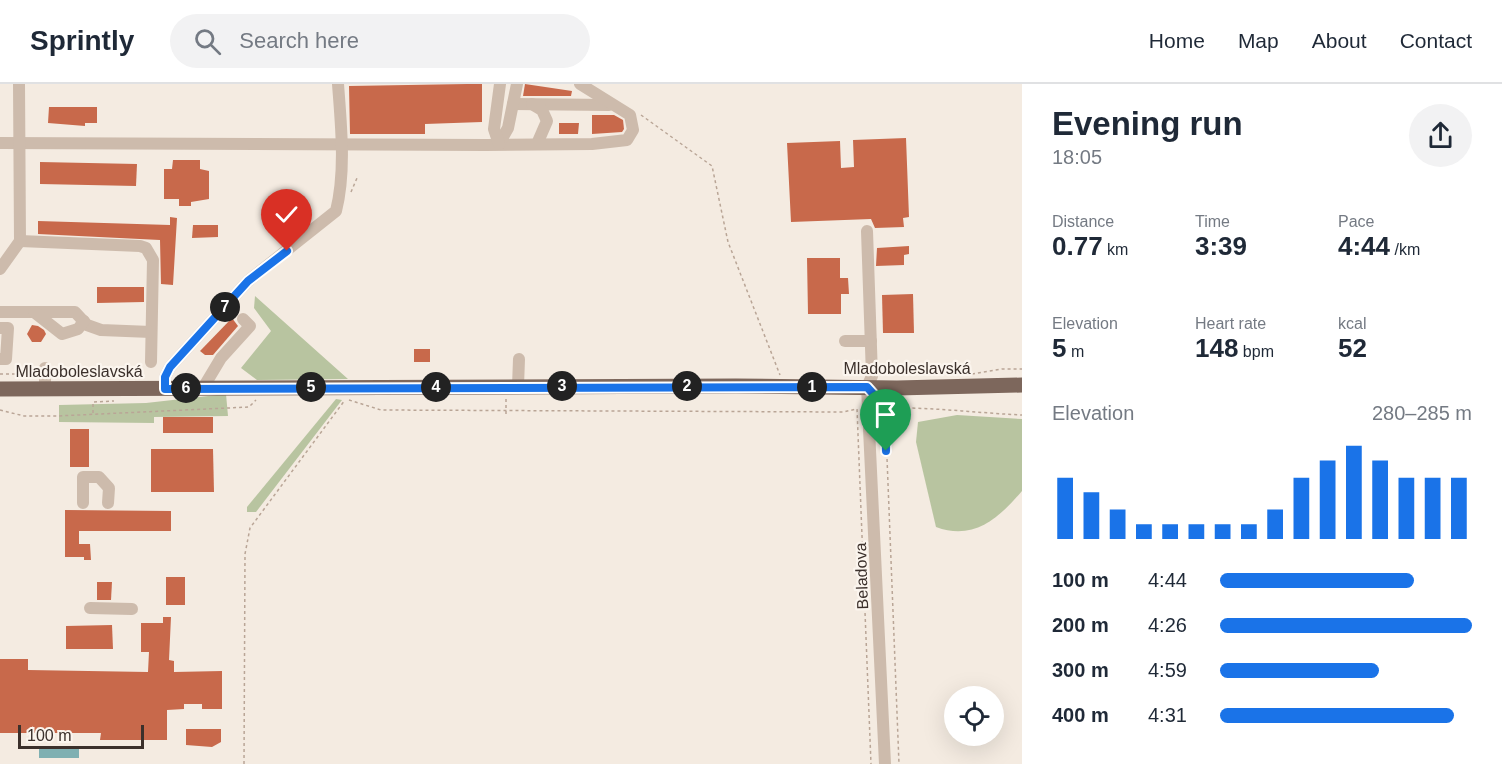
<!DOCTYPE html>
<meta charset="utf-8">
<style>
body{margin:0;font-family:Arial,sans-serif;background:#f2f2f3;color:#1f2937;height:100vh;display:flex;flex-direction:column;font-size:22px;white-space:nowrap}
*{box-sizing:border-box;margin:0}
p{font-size:20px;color:#747a83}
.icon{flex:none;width:33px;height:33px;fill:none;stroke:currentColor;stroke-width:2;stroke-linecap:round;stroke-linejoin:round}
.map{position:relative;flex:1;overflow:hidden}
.drawer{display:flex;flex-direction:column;background:#fff;width:480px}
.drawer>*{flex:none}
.fabs{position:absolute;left:944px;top:602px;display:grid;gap:12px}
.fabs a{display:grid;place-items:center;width:60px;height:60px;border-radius:50%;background:#fff;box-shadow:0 6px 24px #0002;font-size:30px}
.scale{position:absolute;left:18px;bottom:15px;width:126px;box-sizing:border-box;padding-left:6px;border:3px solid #3b302b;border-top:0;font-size:16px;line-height:21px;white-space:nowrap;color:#3b302b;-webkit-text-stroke:4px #fbf5ee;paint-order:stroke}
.pin{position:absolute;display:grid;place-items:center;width:51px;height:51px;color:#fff;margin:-62px -26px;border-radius:50% 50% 50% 0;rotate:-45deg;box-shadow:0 0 6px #0007}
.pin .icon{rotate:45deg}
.km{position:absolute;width:30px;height:30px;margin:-15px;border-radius:50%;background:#222;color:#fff;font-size:16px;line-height:30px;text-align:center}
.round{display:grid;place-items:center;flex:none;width:63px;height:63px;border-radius:32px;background:#f2f2f3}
.overview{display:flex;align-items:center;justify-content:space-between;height:102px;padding:0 30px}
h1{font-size:33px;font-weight:700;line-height:45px}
.figures{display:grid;grid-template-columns:repeat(3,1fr);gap:9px;height:102px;padding:6px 30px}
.figures div{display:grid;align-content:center}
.figures b{font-size:26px;font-weight:700}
.figures small{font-size:16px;font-weight:400}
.figures p{font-size:16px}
.chart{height:168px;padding:12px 30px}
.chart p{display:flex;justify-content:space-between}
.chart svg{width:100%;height:108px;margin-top:6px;stroke:#1a73e8;stroke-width:6}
ul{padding:0 30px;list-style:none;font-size:20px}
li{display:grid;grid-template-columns:96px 72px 1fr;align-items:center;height:45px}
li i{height:15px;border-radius:8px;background:#1a73e8}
header{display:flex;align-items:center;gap:36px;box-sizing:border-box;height:84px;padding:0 30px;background:#fff;border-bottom:2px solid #e0e1e3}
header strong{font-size:28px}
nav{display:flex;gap:33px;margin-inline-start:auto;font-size:21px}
.search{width:420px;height:54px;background:#f2f2f3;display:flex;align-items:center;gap:15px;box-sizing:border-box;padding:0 21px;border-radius:33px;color:#747a83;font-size:22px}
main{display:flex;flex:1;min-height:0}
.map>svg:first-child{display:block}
</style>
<header>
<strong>Sprintly</strong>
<div class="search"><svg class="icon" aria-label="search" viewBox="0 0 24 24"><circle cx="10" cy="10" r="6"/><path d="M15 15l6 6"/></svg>Search here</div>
<nav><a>Home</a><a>Map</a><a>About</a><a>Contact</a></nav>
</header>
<main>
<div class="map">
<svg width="1022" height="680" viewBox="0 0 1022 680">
<rect width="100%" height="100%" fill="#f4ebe1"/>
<g fill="#b8c4a0">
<polygon points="255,212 348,295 257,296 241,284 271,247 254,224"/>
<polygon points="226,310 228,332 154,333 154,339 59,338 59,321 146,319"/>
<polygon points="336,315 342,316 256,428 247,428 247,423"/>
<path d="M 957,331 L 1022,335 L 1022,407 C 999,434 974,457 936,443 L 916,358 L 918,338 Z"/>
</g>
<rect fill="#7fb0b2" x="39" y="665" width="40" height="9"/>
<g fill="#c8694b">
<polygon points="467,0 482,0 482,38 425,40 425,50 350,50 349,2"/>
<polygon points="525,0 572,7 571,12 523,12"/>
<polygon points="49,23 97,23 97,39 85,39 85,42 48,39"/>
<polygon points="592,31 614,31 623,36 624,45 622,48 592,50"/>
<polygon points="559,39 579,39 578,50 559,50"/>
<polygon points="906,54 909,133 903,134 904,143 875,144 871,135 791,138 787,59 840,57 841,84 854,83 853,56"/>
<polygon points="173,76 200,76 200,85 209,87 209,115 191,118 191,122 179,122 179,115 164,115 164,85 172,85"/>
<polygon points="40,78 137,80 136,102 40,100"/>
<polygon points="170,133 177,134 173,201 161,200 160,156 38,150 38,137 170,141"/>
<polygon points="193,141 218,141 218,153 192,154"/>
<polygon points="909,162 909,170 904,171 904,181 876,182 877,164"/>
<polygon points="807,174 840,174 840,194 848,194 849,210 841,210 841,230 808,230"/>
<polygon points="97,203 144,203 144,218 97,219"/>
<polygon points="913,210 914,249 883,249 882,211"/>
<polygon points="232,234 238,242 213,271 205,271 200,267"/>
<polygon points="32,241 38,242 44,246 46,250 41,258 32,258 27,250"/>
<rect x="414" y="265" width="16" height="13"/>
<rect x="163" y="333" width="50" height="16"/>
<rect x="70" y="345" width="19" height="38"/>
<polygon points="151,365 213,365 214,408 151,408"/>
<polygon points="65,426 171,427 171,447 79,447 79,460 90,460 91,476 84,476 84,473 65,473"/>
<rect x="166" y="493" width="19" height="28"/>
<polygon points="97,498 112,498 111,516 97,516"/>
<polygon points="163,533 171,533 169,576 174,577 174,588 222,587 222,625 202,625 202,620 184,620 184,625 167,626 167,656 100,656 101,649 0,649 0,575 28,575 28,586 148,588 149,568 141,568 141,539 163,539"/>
<polygon points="112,541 113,565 66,565 66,542"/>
<polygon points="186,645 221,645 221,658 212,663 186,661"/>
</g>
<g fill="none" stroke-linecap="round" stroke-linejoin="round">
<g stroke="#b9a596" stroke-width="1.5" stroke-dasharray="3 3" stroke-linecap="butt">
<polyline points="641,31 712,82 728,158 780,291"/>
<polyline points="351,108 357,94"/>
<polyline points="0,290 35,290"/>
<polyline points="55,290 92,289"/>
<polyline points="972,290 1002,285 1022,285"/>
<polyline points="93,294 92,289 104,292"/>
<polyline points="506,315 506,330"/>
<polyline points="349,316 381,326 843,328 857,325 871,680"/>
<path d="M 879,317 L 887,324 C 932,323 977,329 1022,331"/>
<polyline points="898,318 885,323 899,680"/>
<polyline points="0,326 24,332 57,332 249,323 256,316"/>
<polyline points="93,329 93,318 114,317"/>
<polyline points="244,680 245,470 250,444 345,316"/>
</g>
<g stroke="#cdbbac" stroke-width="12">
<polyline points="513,20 609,21"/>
<polyline points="532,20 542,26 547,37 537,60"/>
<polyline points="0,59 486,61 592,60 627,56 633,46 630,31 580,0"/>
<polyline points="499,60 508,44 517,0"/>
<polyline points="499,60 494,45 500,0"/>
<polyline points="867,147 872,292 867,303 885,680"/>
<polyline points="20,157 140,162 146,164 153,176 151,278"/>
<polyline points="0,185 20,157 19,0"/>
<polyline points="0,228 75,228 87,241 101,246 151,248"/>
<polyline points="34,228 62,250 78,245 84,237"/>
<polyline points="0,244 8,244 6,275 0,275"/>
<polyline points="845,257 871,257"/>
<polyline points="45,284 45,306"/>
<polyline points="518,302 519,275"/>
<polyline points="203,304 221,274 250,242 243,235"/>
<path d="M 165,305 L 165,293 L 170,283 L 248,197 L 336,127 C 346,88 341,40 338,0"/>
<polyline points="83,419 83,393 99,393 109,404 108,419"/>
<polyline points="90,524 132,525"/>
</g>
<polyline stroke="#7d675c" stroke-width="15" points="0,305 736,302 897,304 1022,301"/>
</g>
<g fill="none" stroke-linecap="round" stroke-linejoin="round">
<defs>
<polyline id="route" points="287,167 248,197 170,283 165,293 165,305 867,303 885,323 886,367"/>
</defs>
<use href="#route" stroke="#fff" stroke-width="12"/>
<use href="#route" stroke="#1a73e8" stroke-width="8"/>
</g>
<g text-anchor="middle" stroke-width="4.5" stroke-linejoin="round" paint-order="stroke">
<g font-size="16" fill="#3b302b" stroke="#fbf5ee">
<text x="907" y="290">Mladoboleslavská</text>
<text x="79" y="293">Mladoboleslavská</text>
<text transform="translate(861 492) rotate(-92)" y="6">Beladova</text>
</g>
</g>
</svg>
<div class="fabs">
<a><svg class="icon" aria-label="locate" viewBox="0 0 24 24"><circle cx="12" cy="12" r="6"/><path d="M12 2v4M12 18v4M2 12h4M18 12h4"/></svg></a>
</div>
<div class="scale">100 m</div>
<div class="pin" style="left:886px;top:367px;background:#1e9e55"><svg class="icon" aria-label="arrive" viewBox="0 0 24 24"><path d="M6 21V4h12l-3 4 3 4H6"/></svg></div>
<div class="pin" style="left:287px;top:167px;background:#d93025"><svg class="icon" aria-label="check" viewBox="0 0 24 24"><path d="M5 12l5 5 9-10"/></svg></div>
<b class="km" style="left:812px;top:303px">1</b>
<b class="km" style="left:687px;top:302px">2</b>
<b class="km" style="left:562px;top:302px">3</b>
<b class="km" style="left:436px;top:303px">4</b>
<b class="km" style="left:311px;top:303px">5</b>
<b class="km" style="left:186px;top:304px">6</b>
<b class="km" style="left:225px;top:223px">7</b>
</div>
<section class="drawer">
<div class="overview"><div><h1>Evening run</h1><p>18:05</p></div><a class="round"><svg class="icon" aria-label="share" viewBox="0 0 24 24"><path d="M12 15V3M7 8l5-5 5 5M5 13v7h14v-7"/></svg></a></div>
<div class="figures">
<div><p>Distance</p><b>0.77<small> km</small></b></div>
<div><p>Time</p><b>3:39</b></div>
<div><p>Pace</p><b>4:44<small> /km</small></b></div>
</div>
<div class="figures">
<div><p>Elevation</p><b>5<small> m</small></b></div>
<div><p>Heart rate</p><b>148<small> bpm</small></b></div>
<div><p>kcal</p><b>52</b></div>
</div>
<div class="chart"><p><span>Elevation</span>280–285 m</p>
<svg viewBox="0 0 160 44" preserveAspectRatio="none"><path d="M5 44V19M15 44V25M25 44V32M35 44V38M45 44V38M55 44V38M65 44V38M75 44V38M85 44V32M95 44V19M105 44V12M115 44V6M125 44V12M135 44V19M145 44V19M155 44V19"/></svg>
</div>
<ul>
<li><b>100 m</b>4:44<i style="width:77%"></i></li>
<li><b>200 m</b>4:26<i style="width:100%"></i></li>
<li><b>300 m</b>4:59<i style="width:63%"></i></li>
<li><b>400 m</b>4:31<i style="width:93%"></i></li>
</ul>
</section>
</main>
